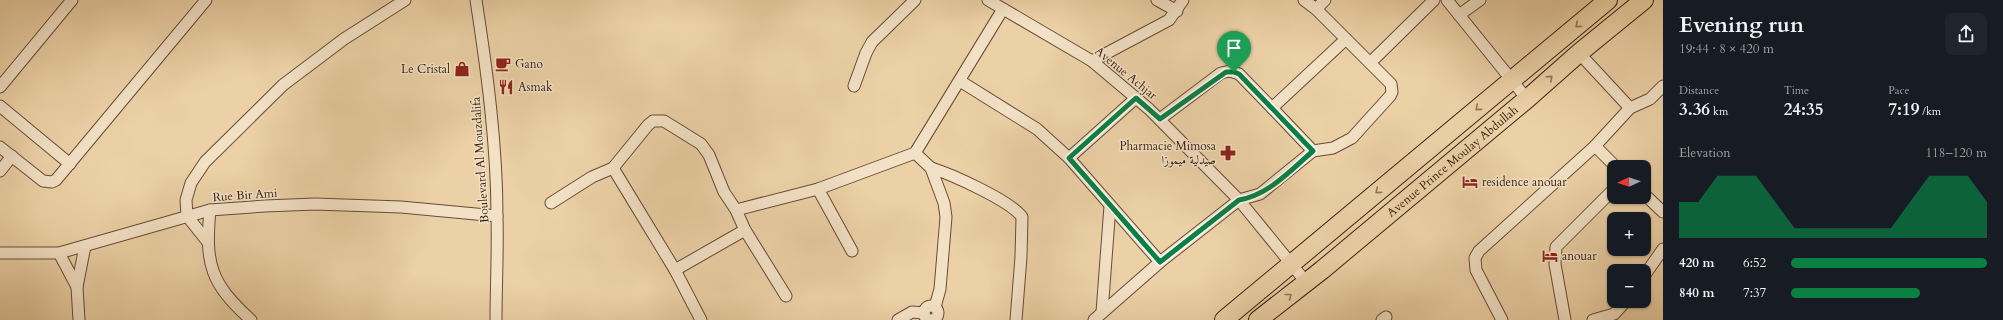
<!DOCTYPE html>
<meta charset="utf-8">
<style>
body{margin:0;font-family:Cardo,Amiri,serif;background:#20242c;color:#f1f3f6;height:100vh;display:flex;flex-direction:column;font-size:15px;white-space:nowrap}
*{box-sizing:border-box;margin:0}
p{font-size:13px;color:#9ea1a6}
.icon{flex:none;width:22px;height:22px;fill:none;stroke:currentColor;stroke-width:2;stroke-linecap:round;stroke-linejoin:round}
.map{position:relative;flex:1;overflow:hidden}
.side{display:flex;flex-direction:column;background:#171b24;width:340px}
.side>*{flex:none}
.needle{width:26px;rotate:267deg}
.controls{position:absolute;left:1607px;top:160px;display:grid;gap:8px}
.controls a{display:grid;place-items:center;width:44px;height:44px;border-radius:8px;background:#171b24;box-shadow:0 1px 3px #0004;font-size:20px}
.pin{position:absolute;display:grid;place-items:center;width:34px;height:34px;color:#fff;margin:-41px -17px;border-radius:50% 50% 50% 0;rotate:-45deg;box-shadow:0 0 4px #0007}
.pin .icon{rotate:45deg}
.round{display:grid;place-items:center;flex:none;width:42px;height:42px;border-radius:8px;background:#20242c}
.summary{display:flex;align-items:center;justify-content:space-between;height:68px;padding:0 16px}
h1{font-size:22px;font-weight:600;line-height:30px}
.figures{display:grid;grid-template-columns:repeat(3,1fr);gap:6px;height:68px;padding:4px 16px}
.figures div{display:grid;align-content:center}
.figures b{font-size:17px;font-weight:600}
.figures small{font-size:11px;font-weight:400}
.figures p{font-size:11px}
.chart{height:112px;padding:8px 16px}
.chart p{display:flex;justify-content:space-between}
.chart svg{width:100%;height:72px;margin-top:4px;fill:#0b8043;opacity:.7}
ul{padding:0 16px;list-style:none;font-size:13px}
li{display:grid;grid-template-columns:64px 48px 1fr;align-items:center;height:30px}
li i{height:10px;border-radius:5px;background:#0b8043}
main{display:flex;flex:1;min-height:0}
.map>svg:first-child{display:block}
</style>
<main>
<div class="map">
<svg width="1663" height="320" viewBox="0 0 1663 320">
<rect width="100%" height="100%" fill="#ecd1a6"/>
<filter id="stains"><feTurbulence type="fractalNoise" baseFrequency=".005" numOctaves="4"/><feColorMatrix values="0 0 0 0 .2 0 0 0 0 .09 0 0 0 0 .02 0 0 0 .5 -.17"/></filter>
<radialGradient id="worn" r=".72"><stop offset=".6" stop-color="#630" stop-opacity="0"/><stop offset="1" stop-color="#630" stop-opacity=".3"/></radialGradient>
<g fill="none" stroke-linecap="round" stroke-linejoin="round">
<defs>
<g id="street">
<path d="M 476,0 C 487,71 497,145 497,217 C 498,251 496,286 496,320"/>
<polyline points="988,0 1092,61 1149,109 1239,200 1306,282"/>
<polyline points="1157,0 1177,11"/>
<polyline points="1447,0 1527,99"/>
<polyline points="1316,9 1325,0"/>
<polyline points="1459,15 1480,0"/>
<polyline points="1579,53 1630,108"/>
<polyline points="1092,61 1169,20 1183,0"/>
<polyline points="1370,63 1434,0"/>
<polyline points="960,81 1037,129 1069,158 1160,262"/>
<polyline points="854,86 866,53 872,42 915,0"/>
<polyline points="0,87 72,0"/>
<polyline points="0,106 70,164"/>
<polyline points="1272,108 1313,151"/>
<polyline points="1160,119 1221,73 1230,71 1239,74 1272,108 1346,39"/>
<polyline points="1595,146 1630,108 1650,99 1663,86"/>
<polyline points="0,147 43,181 52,182 56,180 206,0"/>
<polyline points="915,153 931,168 944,203 946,217 940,289 935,307"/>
<polyline points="1069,158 1136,98"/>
<polyline points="613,168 675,270 701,320"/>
<path d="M 931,168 C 951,174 1011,201 1022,217 L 1021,257 L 1016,320"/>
<polyline points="0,171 12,156"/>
<polyline points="818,189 852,251"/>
<polyline points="1644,194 1663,212"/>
<polyline points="551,203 592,177 613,168 648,125 653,121 664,121 701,144 709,155 724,192 736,210 745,230 786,296"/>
<path d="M 210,210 C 205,264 210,283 251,320"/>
<polyline points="736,210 818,189 915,153 1003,9"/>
<polyline points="207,241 187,216 186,200 191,183 205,162 283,85 344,39 405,0"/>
<polyline points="0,253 59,253 210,210 265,206 315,204 401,207 497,216"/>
<polyline points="59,253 77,287"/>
<polyline points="675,270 745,230"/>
<polyline points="1644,276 1663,249"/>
<circle cx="931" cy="313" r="7"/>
<polyline points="1102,312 1110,206"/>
<polyline points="79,320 77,287 85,246"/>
<polyline points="898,320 912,312 924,313"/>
<polyline points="1094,320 1160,262 1239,200 1260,194 1313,151 1333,148 1352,138 1390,96 1392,92 1391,84 1316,9 1304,0"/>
<polyline points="1382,320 1386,317"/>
<polyline points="1502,320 1476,270 1475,258 1479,251 1595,146 1616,167"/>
<polyline points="1565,320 1555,264 1556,247 1614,189"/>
<polyline points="1593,320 1614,314 1626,301"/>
</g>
<g id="primary">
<polyline points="1224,320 1608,0"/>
<path id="s1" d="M 1258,320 L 1322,270 L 1527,99 L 1579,53 L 1644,0"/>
</g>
</defs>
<use href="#street" stroke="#664c38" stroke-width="13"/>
<use href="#primary" stroke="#3a2013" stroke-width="20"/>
<use href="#street" stroke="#f3e1c5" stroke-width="11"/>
<use href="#primary" stroke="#ecd1a6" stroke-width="18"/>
</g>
<defs><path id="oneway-chevron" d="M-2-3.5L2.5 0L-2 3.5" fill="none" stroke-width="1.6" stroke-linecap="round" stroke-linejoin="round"/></defs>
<g stroke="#93785c">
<use href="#oneway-chevron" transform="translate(1578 25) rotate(140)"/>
<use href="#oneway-chevron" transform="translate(1550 78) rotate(-42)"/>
<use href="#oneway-chevron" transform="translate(1478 108) rotate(140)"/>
<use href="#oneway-chevron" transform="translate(1378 191) rotate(140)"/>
<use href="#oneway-chevron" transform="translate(1289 296) rotate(-38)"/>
</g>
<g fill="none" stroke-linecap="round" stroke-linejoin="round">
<defs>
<path id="route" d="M 1226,72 L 1234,72 L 1239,74 L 1313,151 C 1291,170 1269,195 1239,200 L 1160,262 L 1069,158 L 1136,98 L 1160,119 Z"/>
</defs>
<use href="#route" stroke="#fff" stroke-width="8"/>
<use href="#route" stroke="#0b8043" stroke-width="5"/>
</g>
<defs>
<symbol id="cafe-bare" viewBox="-9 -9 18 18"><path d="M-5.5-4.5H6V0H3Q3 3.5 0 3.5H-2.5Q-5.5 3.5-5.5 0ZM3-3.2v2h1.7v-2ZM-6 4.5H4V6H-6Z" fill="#8f2418" stroke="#f3e1c5" stroke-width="2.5" paint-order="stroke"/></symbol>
<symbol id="shop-bare" viewBox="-9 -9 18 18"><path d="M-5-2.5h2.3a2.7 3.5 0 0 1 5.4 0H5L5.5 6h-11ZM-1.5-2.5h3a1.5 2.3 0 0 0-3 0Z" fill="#8f2418" stroke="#f3e1c5" stroke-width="2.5" paint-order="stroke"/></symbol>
<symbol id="restaurant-bare" viewBox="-9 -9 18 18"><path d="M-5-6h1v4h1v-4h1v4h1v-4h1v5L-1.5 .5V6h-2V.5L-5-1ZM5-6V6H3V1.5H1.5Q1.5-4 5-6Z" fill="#8f2418" stroke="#f3e1c5" stroke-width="2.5" paint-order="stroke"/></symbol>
<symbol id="pharmacy-bare" viewBox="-9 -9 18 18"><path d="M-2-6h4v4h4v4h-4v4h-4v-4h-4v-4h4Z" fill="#8f2418" stroke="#f3e1c5" stroke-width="2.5" paint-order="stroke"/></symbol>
<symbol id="hotel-bare" viewBox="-9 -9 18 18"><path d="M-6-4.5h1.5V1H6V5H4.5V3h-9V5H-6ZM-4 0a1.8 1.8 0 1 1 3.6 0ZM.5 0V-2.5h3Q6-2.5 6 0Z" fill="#8f2418" stroke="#f3e1c5" stroke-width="2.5" paint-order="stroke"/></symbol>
</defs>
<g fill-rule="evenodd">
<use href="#cafe-bare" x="492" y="53" width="22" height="22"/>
<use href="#shop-bare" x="451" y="58" width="22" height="22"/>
<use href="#restaurant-bare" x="495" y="76" width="22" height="22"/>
<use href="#pharmacy-bare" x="1217" y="142" width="22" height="22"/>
<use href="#hotel-bare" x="1459" y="171" width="22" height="22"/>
<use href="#hotel-bare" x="1539" y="245" width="22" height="22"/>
</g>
<g text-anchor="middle" stroke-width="3" stroke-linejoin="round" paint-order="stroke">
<g font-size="12" fill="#3a2013" stroke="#f3e1c5" text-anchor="start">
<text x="515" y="68">Gano</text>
<text x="450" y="73" text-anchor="end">Le Cristal</text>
<text x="518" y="91">Asmak</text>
<text x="1216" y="150" text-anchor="end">Pharmacie Mimosa<tspan x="1216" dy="14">صيدلية ميموزا</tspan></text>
<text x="1482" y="186">residence anouar</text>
<text x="1562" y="260">anouar</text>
</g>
<g font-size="12" fill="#3a2013" stroke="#f3e1c5">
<text transform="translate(1126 73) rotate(39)" y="4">Avenue Achjar</text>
<text transform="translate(480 160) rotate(-94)" y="4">Boulevard Al Mouzdalifa</text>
<text dy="4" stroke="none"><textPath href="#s1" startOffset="251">Avenue Prince Moulay Abdullah</textPath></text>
<text transform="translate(245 195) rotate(-4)" y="4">Rue Bir Ami</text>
</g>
</g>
<rect width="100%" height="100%" filter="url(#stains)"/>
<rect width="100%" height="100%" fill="url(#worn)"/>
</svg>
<div class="controls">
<a><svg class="needle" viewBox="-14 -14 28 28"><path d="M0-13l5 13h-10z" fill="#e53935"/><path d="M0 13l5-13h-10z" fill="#9ea1a6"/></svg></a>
<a>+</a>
<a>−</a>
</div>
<div class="pin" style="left:1234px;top:72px;background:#1e9e55"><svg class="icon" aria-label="arrive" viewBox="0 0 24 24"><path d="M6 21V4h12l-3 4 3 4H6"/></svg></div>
</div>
<section class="side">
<div class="summary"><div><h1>Evening run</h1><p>19:44 · 8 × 420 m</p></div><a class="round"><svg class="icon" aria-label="share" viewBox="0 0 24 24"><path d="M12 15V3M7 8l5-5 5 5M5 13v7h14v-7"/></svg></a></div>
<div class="figures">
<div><p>Distance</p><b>3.36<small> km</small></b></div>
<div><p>Time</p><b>24:35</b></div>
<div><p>Pace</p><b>7:19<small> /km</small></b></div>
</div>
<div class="chart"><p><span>Elevation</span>118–120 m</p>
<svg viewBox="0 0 160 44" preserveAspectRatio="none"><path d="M0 44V22L10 22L20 6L30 6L40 6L50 22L60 38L70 38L80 38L90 38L100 38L110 38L120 22L130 6L140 6L150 6L160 22V44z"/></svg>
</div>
<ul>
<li><b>420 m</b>6:52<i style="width:100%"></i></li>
<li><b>840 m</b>7:37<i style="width:66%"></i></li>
</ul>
</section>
</main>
